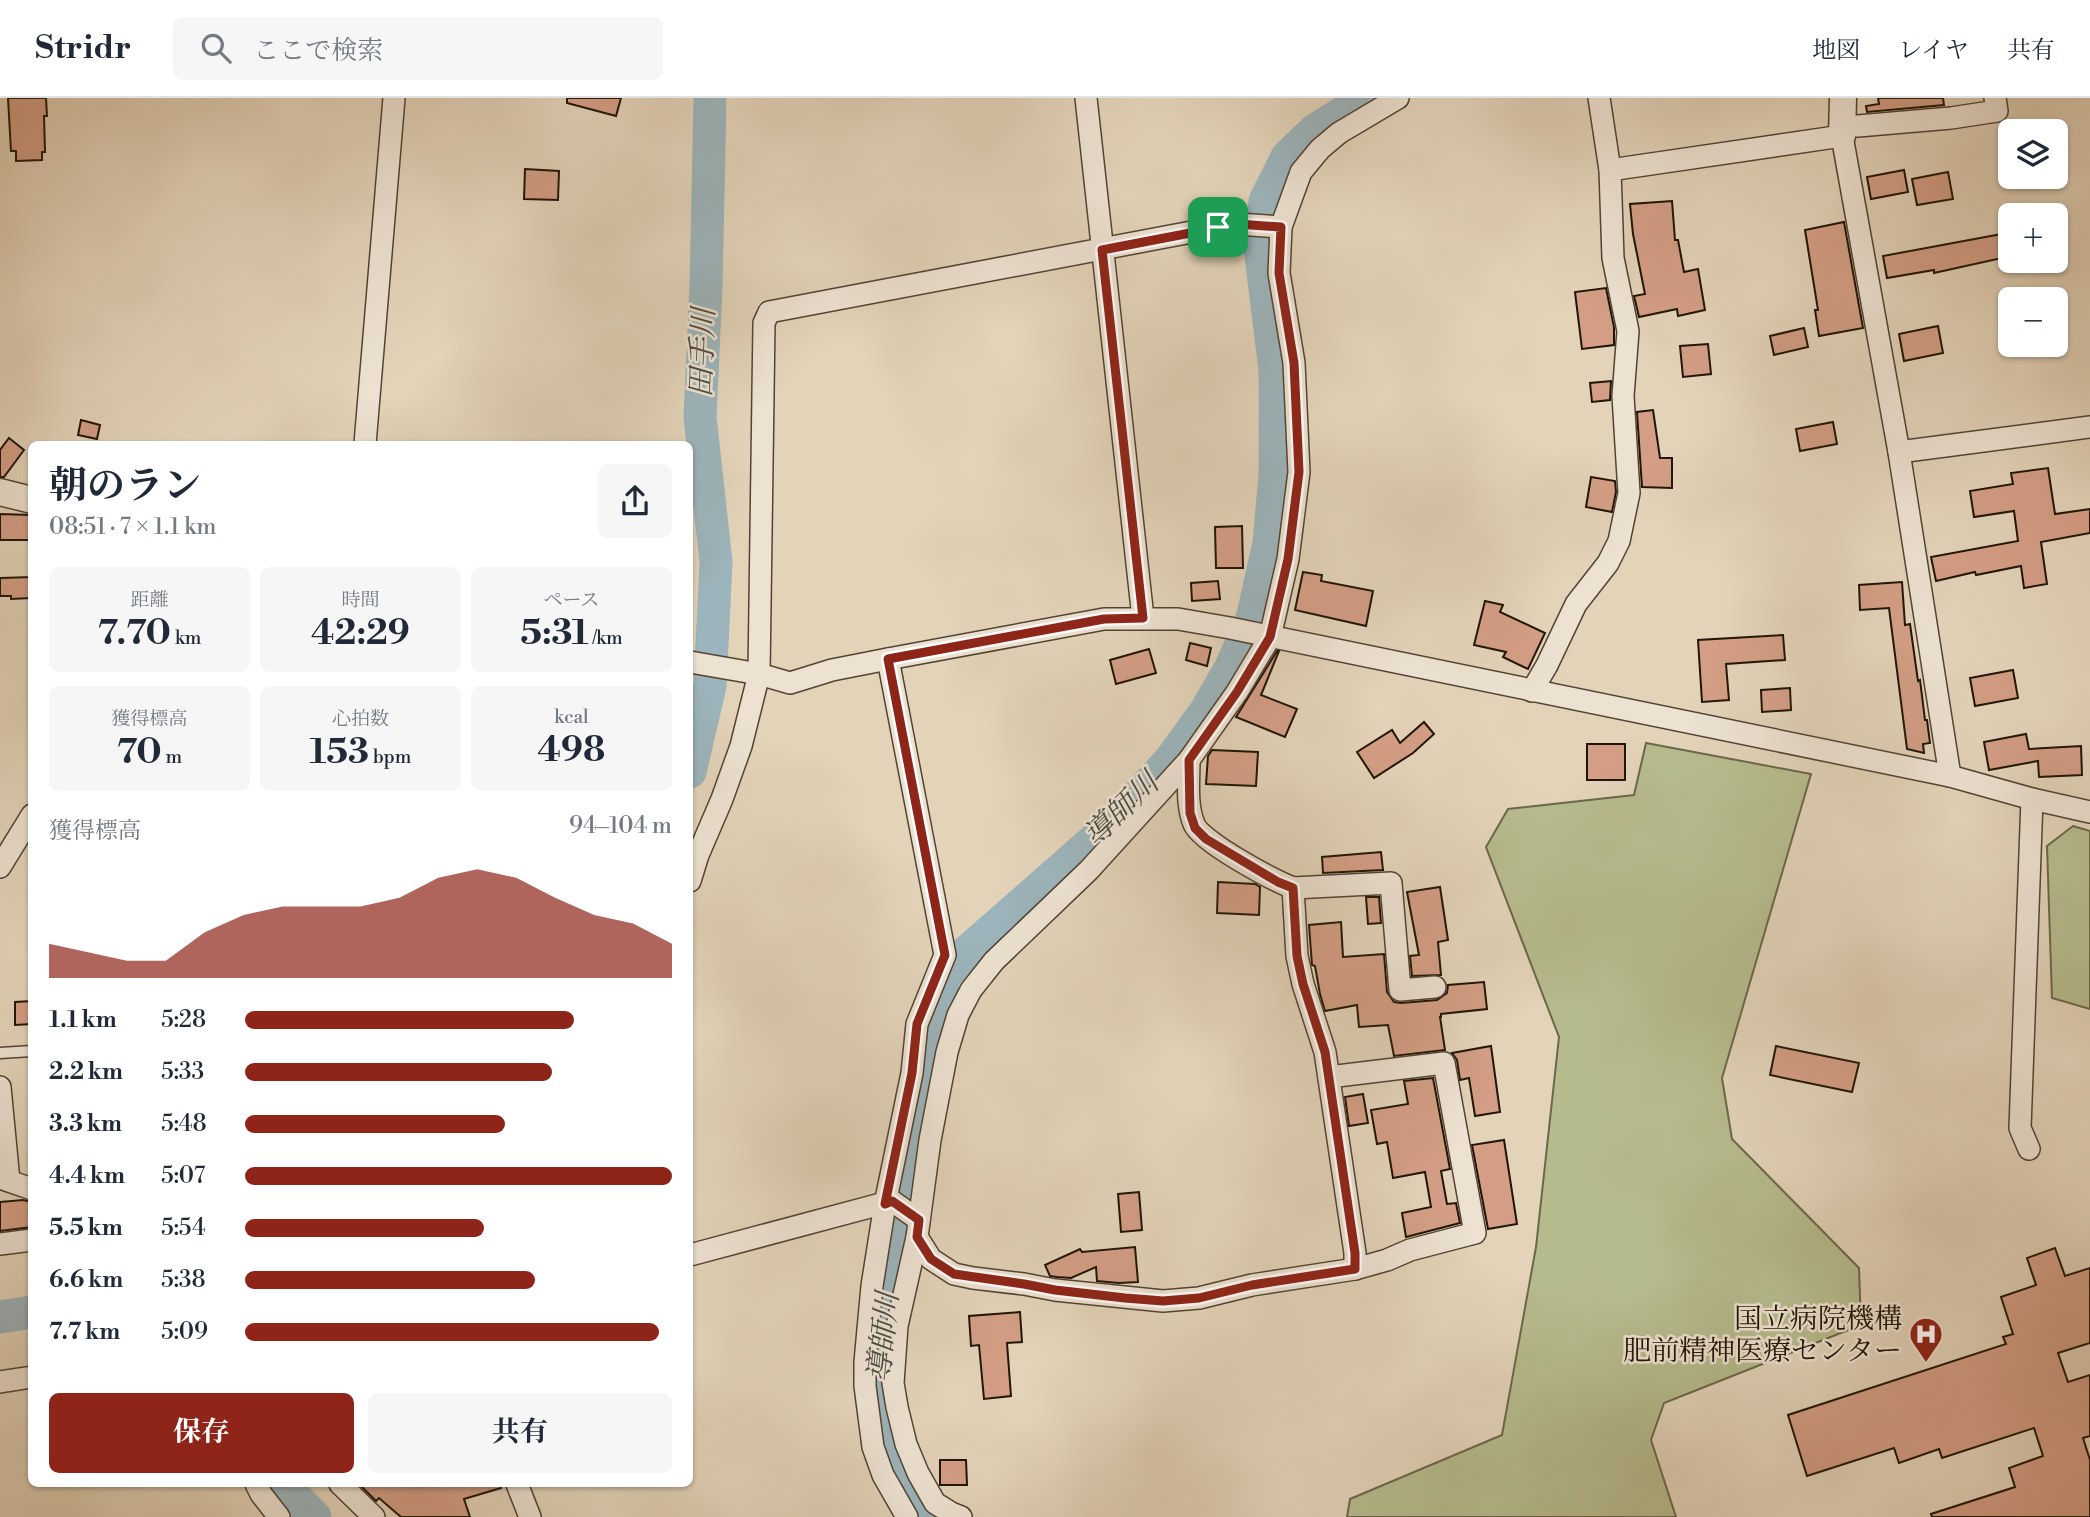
<!DOCTYPE html>
<html lang="ja">
<meta charset="utf-8">
<style>
body{margin:0;font-family:"Libre Bodoni","Noto Serif JP",serif;background:#f6f6f7;color:#1f2937;height:100vh;display:flex;flex-direction:column;font-size:26px;white-space:nowrap}
*{box-sizing:border-box;margin:0}
p{font-size:23px;color:#747a83}
.icon{flex:none;width:38px;height:38px;fill:none;stroke:currentColor;stroke-width:2;stroke-linecap:round;stroke-linejoin:round}
.map{position:relative;flex:1;overflow:hidden}
.sheet{position:absolute;left:28px;top:343px;width:665px;height:1046px;display:flex;flex-direction:column;background:#fff;border-radius:10px;box-shadow:0 2px 5px #0004}
.sheet>*{flex:none}
.fabs{position:absolute;left:1998px;top:21px;display:grid;gap:14px}
.fabs a{display:grid;place-items:center;width:70px;height:70px;border-radius:10px;background:#fff;box-shadow:0 2px 5px #0004;font-size:35px}
.pin{position:absolute;display:grid;place-items:center;width:60px;height:60px;color:#fff;margin:-30px;border-radius:14px;box-shadow:0 4px 10px #0006}
.round{display:grid;place-items:center;flex:none;width:74px;height:74px;border-radius:10px;background:#f6f6f7}
.headline{display:flex;align-items:center;justify-content:space-between;height:119px;padding:0 21px}
h1{font-size:38px;font-weight:700;line-height:52px}
.metrics{display:grid;grid-template-columns:repeat(3,1fr);gap:10px;height:119px;padding:7px 21px}
.metrics div{display:grid;align-content:center;border-radius:10px;background:#f6f6f7;text-align:center}
.metrics b{font-size:35px;font-weight:700}
.metrics small{font-size:19px;font-weight:400}
.metrics p{font-size:19px}
.chart{height:196px;padding:14px 21px}
.chart p{display:flex;justify-content:space-between}
.chart svg{width:100%;height:126px;margin-top:7px;fill:#8f2418;opacity:.7}
.action{display:flex;gap:14px;margin-top:auto;padding:14px 21px}
.action a{flex:1;height:80px;border-radius:10px;background:#8f2418;color:#fff;font-size:28px;font-weight:700;line-height:80px;text-align:center}
.action a+a{background:#f6f6f7;color:#1f2937}
ul{padding:0 21px;list-style:none;font-size:23px}
li{display:grid;grid-template-columns:112px 84px 1fr;align-items:center;height:52px}
li i{height:18px;border-radius:9px;background:#8f2418}
header{display:flex;align-items:center;gap:42px;box-sizing:border-box;height:98px;padding:0 35px;background:#fff;border-bottom:2px solid #e0e1e3}
header strong{font-size:33px}
nav{display:flex;gap:38px;margin-inline-start:auto;font-size:24px}
.search{width:490px;height:63px;background:#f6f6f7;display:flex;align-items:center;gap:18px;box-sizing:border-box;padding:0 24px;border-radius:10px;color:#747a83;font-size:26px}
.map>svg:first-child{display:block}
</style>
<header>
<strong>Stridr</strong>
<div class="search"><svg class="icon" aria-label="search" viewBox="0 0 24 24"><circle cx="10" cy="10" r="6"/><path d="M15 15l6 6"/></svg>ここで検索</div>
<nav><a>地図</a><a>レイヤ</a><a>共有</a></nav>
</header>
<div class="map">
<svg width="2090" height="1419" viewBox="0 0 2090 1419">
<rect width="100%" height="100%" fill="#e3d3b9"/>
<filter id="stains"><feTurbulence type="fractalNoise" baseFrequency=".00286" numOctaves="4"/><feColorMatrix values="0 0 0 0 .2 0 0 0 0 .09 0 0 0 0 .02 0 0 0 .5 -.17"/></filter>
<radialGradient id="worn" r=".72"><stop offset=".6" stop-color="#630" stop-opacity="0"/><stop offset="1" stop-color="#630" stop-opacity=".3"/></radialGradient>
<g fill="#b6bb8d" stroke="#6b684a" stroke-width="2">
<polygon points="1646,645 1811,676 1722,980 1732,1041 1859,1170 1861,1227 1664,1305 1651,1342 1676,1419 1347,1419 1350,1401 1502,1337 1536,1149 1559,939 1486,749 1508,711 1634,697"/>
<polygon points="2073,728 2090,733 2090,911 2052,900 2047,748"/>
</g>
<g fill="none" stroke-linecap="round" stroke-linejoin="round">
<polyline stroke="#6a7473" stroke-width="5" points="921,1419 926,1418"/>
<g stroke="#9cb4bb" stroke-width="33">
<polyline points="690,674 710,588 716,464 700,319 706,189 710,0"/>
<polyline points="0,1219 32,1214"/>
<polyline points="283,1386 315,1419"/>
<polyline points="929,1419 926,1418 902,1386 888,1361 882,1333 876,1296 879,1249 892,1175 897,1124 909,1061 929,929 945,878 963,857 1102,735 1132,704 1171,661 1205,614 1230,571 1252,521 1269,445 1275,377 1275,272 1260,150 1265,103 1287,59 1315,32 1366,0"/>
</g>
</g>
<g fill="#d39e85" stroke="#201506" stroke-width="2">
<polygon points="8,0 46,0 47,18 44,18 45,54 42,54 42,62 16,63 16,53 11,53"/>
<polygon points="567,0 621,0 616,18 567,5"/>
<polygon points="1878,0 1943,0 1944,7 1867,14 1866,8 1879,6"/>
<polygon points="525,71 559,73 558,102 524,101"/>
<polygon points="1904,72 1908,94 1871,101 1867,79"/>
<polygon points="1948,74 1953,101 1917,107 1912,81"/>
<polygon points="1672,103 1675,142 1678,142 1684,174 1698,171 1705,212 1678,218 1677,211 1639,219 1634,198 1645,196 1633,136 1630,106"/>
<polygon points="1844,124 1863,230 1819,238 1815,212 1818,212 1805,132"/>
<polygon points="2007,135 2011,158 1934,175 1934,172 1887,180 1883,158"/>
<polygon points="1606,190 1614,229 1614,247 1582,251 1575,194"/>
<polygon points="1938,228 1943,255 1904,263 1899,236"/>
<polygon points="1804,230 1808,249 1774,257 1770,238"/>
<polygon points="1708,246 1711,276 1683,279 1680,248"/>
<polygon points="1611,283 1610,302 1592,304 1590,285"/>
<polygon points="1653,312 1660,360 1672,360 1672,390 1642,389 1637,314"/>
<polygon points="81,322 100,327 97,341 78,337"/>
<polygon points="1833,324 1837,346 1800,353 1796,331"/>
<polygon points="9,340 24,352 4,379 0,379 0,352"/>
<polygon points="2048,370 2055,416 2090,411 2090,435 2041,444 2047,486 2024,490 2021,468 1976,477 1975,474 1936,483 1931,459 2018,443 2014,413 1974,419 1970,393 2013,386 2011,375"/>
<polygon points="1591,379 1615,383 1616,394 1612,414 1586,409"/>
<polygon points="0,416 31,417 32,442 0,442"/>
<polygon points="1242,428 1243,470 1216,470 1215,429"/>
<polygon points="1303,474 1322,477 1321,483 1373,493 1366,528 1295,512"/>
<polygon points="32,479 32,500 11,501 11,498 0,498 0,480"/>
<polygon points="1218,483 1220,501 1192,503 1191,485"/>
<polygon points="1902,484 1905,527 1910,526 1918,583 1920,582 1925,622 1927,622 1930,645 1923,646 1924,655 1907,651 1889,510 1860,512 1859,487"/>
<polygon points="1485,503 1503,507 1500,514 1545,535 1528,571 1503,559 1506,554 1474,547"/>
<polygon points="1783,537 1785,562 1726,566 1729,602 1702,604 1698,542"/>
<polygon points="1190,545 1211,550 1207,568 1186,562"/>
<polygon points="1149,551 1156,575 1116,586 1110,562"/>
<polygon points="1277,553 1279,553 1261,597 1297,611 1285,639 1236,619"/>
<polygon points="2013,572 2018,600 1975,608 1970,580"/>
<polygon points="1790,590 1791,612 1762,614 1761,592"/>
<polygon points="1424,624 1434,636 1413,655 1374,680 1357,654 1392,632 1400,645"/>
<polygon points="2026,636 2029,651 2081,648 2082,677 2039,679 2038,663 1989,672 1984,644"/>
<rect x="1587" y="646" width="38" height="36"/>
<polygon points="1212,652 1258,654 1256,688 1206,686 1208,658"/>
<polygon points="1381,754 1383,772 1323,775 1322,759"/>
<polygon points="1218,784 1255,786 1260,789 1259,817 1217,815"/>
<polygon points="1440,789 1448,842 1438,844 1441,877 1412,878 1410,858 1419,857 1407,794"/>
<polygon points="1366,799 1379,799 1381,825 1368,826"/>
<polygon points="1341,824 1343,859 1384,856 1387,894 1394,904 1401,905 1437,902 1447,895 1448,887 1484,884 1487,911 1441,916 1441,919 1440,919 1445,952 1394,958 1388,927 1359,929 1357,907 1325,913 1320,896 1315,868 1312,867 1309,827"/>
<polygon points="32,903 32,926 15,927 15,904"/>
<polygon points="1491,948 1500,1014 1475,1018 1469,980 1460,982 1457,962 1452,955"/>
<polygon points="1776,948 1859,965 1852,994 1770,977"/>
<polygon points="1433,980 1450,1071 1441,1073 1447,1106 1456,1105 1460,1125 1406,1139 1402,1115 1431,1109 1425,1074 1393,1080 1387,1044 1377,1046 1371,1012 1408,1006 1404,983"/>
<polygon points="1363,996 1368,1025 1349,1028 1345,999"/>
<polygon points="1504,1042 1517,1126 1488,1131 1472,1047"/>
<polygon points="1139,1094 1142,1132 1121,1134 1118,1096"/>
<polygon points="23,1102 32,1104 32,1129 0,1133 0,1104"/>
<polygon points="1135,1149 1138,1184 1119,1185 1097,1183 1096,1169 1071,1180 1057,1179 1050,1178 1045,1167 1080,1151 1082,1154"/>
<polygon points="2055,1150 2065,1178 2090,1170 2090,1245 2058,1255 2068,1284 2090,1277 2090,1338 2083,1340 2090,1362 2090,1419 1932,1419 1931,1416 2015,1389 2009,1370 2043,1358 2034,1330 1942,1360 1939,1351 1899,1365 1894,1350 1807,1378 1788,1317 2006,1246 2003,1239 2013,1236 2001,1199 2036,1187 2027,1160"/>
<polygon points="1020,1214 1022,1244 1007,1245 1011,1298 984,1301 979,1247 971,1248 969,1218"/>
<polygon points="940,1362 966,1362 967,1387 940,1387"/>
<polygon points="359,1386 500,1386 501,1390 464,1401 470,1419 401,1419 379,1400 376,1403"/>
</g>
<g fill="none" stroke-linecap="round" stroke-linejoin="round">
<defs>
<polyline id="service" points="0,955 32,953"/>
<g id="minor">
<polyline points="1086,0 1143,520"/>
<polyline points="1842,27 1858,28 1951,20 1997,13 1995,0"/>
<polyline points="1610,72 1842,38 1899,354 1950,678"/>
<polyline points="365,346 394,0"/>
<polyline points="1899,354 2090,329"/>
<polyline points="888,561 945,857 917,926 912,975 885,1106 872,1188 865,1264 865,1288 873,1349 883,1377 907,1419"/>
<polyline points="690,564 759,576 790,585 832,572 888,561 1104,521 1178,521 1230,530 1950,678 2032,701 2090,714"/>
<polyline points="1532,593 1547,567 1576,506 1608,465 1619,443 1629,395 1623,298 1628,233 1613,160 1610,72 1599,0"/>
<path d="M 1189,662 C 1189,682 1186,707 1194,726 C 1201,744 1273,782 1293,790 L 1297,858 L 1303,886 L 1325,954 L 1355,1155 L 1355,1171"/>
<polyline points="0,769 32,717"/>
<polyline points="690,783 698,757 722,701 741,648 759,576 764,225 769,214 1218,129 1237,126 1281,129"/>
<polyline points="1293,790 1391,785 1400,892 1435,889"/>
<polyline points="0,989 9,1083"/>
<polyline points="2029,1051 2020,1030 2032,701"/>
<polyline points="0,1080 32,1091"/>
<polyline points="917,1139 931,1161 954,1176 973,1180 1024,1186 1055,1192 1163,1203 1199,1200 1252,1187 1355,1171 1387,1162 1410,1152 1475,1135 1444,965 1329,979"/>
<polyline points="0,1146 32,1142"/>
<polyline points="690,1157 892,1103 919,1122"/>
<polyline points="0,1284 32,1279"/>
<polyline points="256,1386 261,1396 279,1419"/>
<polyline points="340,1386 374,1419"/>
<polyline points="517,1386 530,1419"/>
<polyline points="961,1419 951,1415 935,1405 918,1375 906,1346 897,1309 893,1285 897,1228 917,1139 930,1042 947,954 958,917 971,892 994,863 1089,772 1189,662 1237,594 1270,539 1288,461 1299,374 1294,265 1279,175 1281,129 1301,74 1320,51 1339,35 1398,0"/>
</g>
<g id="tertiary">
<polyline points="1842,38 1843,0"/>
<polyline points="0,394 32,402"/>
</g>
</defs>
<use href="#service" stroke="#514433" stroke-width="13"/>
<use href="#minor" stroke="#514433" stroke-width="24"/>
<use href="#tertiary" stroke="#514433" stroke-width="29"/>
<use href="#service" stroke="#ede2d2" stroke-width="10"/>
<use href="#minor" stroke="#ede2d2" stroke-width="21"/>
<use href="#tertiary" stroke="#ede2d2" stroke-width="26"/>
</g>
<g fill="none" stroke-linecap="round" stroke-linejoin="round">
<defs>
<polygon id="route" points="1237,126 1281,129 1279,175 1294,265 1299,374 1288,461 1270,539 1237,594 1189,662 1190,715 1195,730 1206,741 1278,784 1293,790 1297,858 1303,886 1325,954 1355,1155 1355,1171 1252,1187 1199,1200 1163,1203 1125,1200 1055,1192 1024,1186 954,1176 931,1161 917,1139 919,1122 892,1103 885,1106 912,975 917,926 945,857 888,561 1104,521 1143,520 1102,152"/>
</defs>
<use href="#route" stroke="#fff" stroke-width="14"/>
<use href="#route" stroke="#8f2418" stroke-width="9"/>
</g>
<defs>
<symbol id="hospital-pin" viewBox="-11 -11 22 30"><path d="M0 17L-7.5 6A9.5 9.5 0 1 1 7.5 6Z" fill="#8f2418" stroke="#ede2d2"/><path d="M-5-5h3v3.5h4V-5h3V5h-3V1.5h-4V5h-3Z" fill="#fff"/></symbol>
</defs>
<g fill-rule="evenodd">
<use href="#hospital-pin" x="1907" y="1217" width="38" height="52"/>
</g>
<g text-anchor="middle" stroke-width="5" stroke-linejoin="round" paint-order="stroke">
<g font-size="28" fill="#201506" stroke="#ede2d2" text-anchor="end">
<text x="1902" y="1230">国立病院機構<tspan x="1902" dy="32">肥前精神医療センター</tspan></text>
</g>
<g font-size="30" font-style="italic" fill="#4b4d45" stroke="#ede2d2">
<text transform="translate(702 255) rotate(-88)" y="10">田手川</text>
<text transform="translate(1121 711) rotate(-44)" y="10">導師川</text>
<text transform="translate(883 1239) rotate(-84)" y="10">導師川</text>
</g>
</g>
<rect width="100%" height="100%" filter="url(#stains)"/>
<rect width="100%" height="100%" fill="url(#worn)"/>
</svg>
<div class="fabs">
<a><svg class="icon" aria-label="layers" viewBox="0 0 24 24"><path d="M12 4l9 5-9 5-9-5zM3 14l9 5 9-5"/></svg></a>
<a>+</a>
<a>−</a>
</div>
<div class="pin" style="left:1218px;top:129px;background:#1e9e55"><svg class="icon" aria-label="arrive" viewBox="0 0 24 24"><path d="M6 21V4h12l-3 4 3 4H6"/></svg></div>
<section class="sheet">
<div class="headline"><div><h1>朝のラン</h1><p>08:51 · 7 × 1.1 km</p></div><a class="round"><svg class="icon" aria-label="share" viewBox="0 0 24 24"><path d="M12 15V3M7 8l5-5 5 5M5 13v7h14v-7"/></svg></a></div>
<div class="metrics">
<div><p>距離</p><b>7.70<small> km</small></b></div>
<div><p>時間</p><b>42:29</b></div>
<div><p>ペース</p><b>5:31<small> /km</small></b></div>
</div>
<div class="metrics">
<div><p>獲得標高</p><b>70<small> m</small></b></div>
<div><p>心拍数</p><b>153<small> bpm</small></b></div>
<div><p>kcal</p><b>498</b></div>
</div>
<div class="chart"><p><span>獲得標高</span>94–104 m</p>
<svg viewBox="0 0 160 44" preserveAspectRatio="none"><path d="M0 44V32L10 35L20 38L30 38L40 28L50 22L60 19L70 19L80 19L90 16L100 9L110 6L120 9L130 16L140 22L150 25L160 32V44z"/></svg>
</div>
<ul>
<li><b>1.1 km</b>5:28<i style="width:77%"></i></li>
<li><b>2.2 km</b>5:33<i style="width:72%"></i></li>
<li><b>3.3 km</b>5:48<i style="width:61%"></i></li>
<li><b>4.4 km</b>5:07<i style="width:100%"></i></li>
<li><b>5.5 km</b>5:54<i style="width:56%"></i></li>
<li><b>6.6 km</b>5:38<i style="width:68%"></i></li>
<li><b>7.7 km</b>5:09<i style="width:97%"></i></li>
</ul>
<div class="action"><a>保存</a><a>共有</a></div>
</section>
</div>
